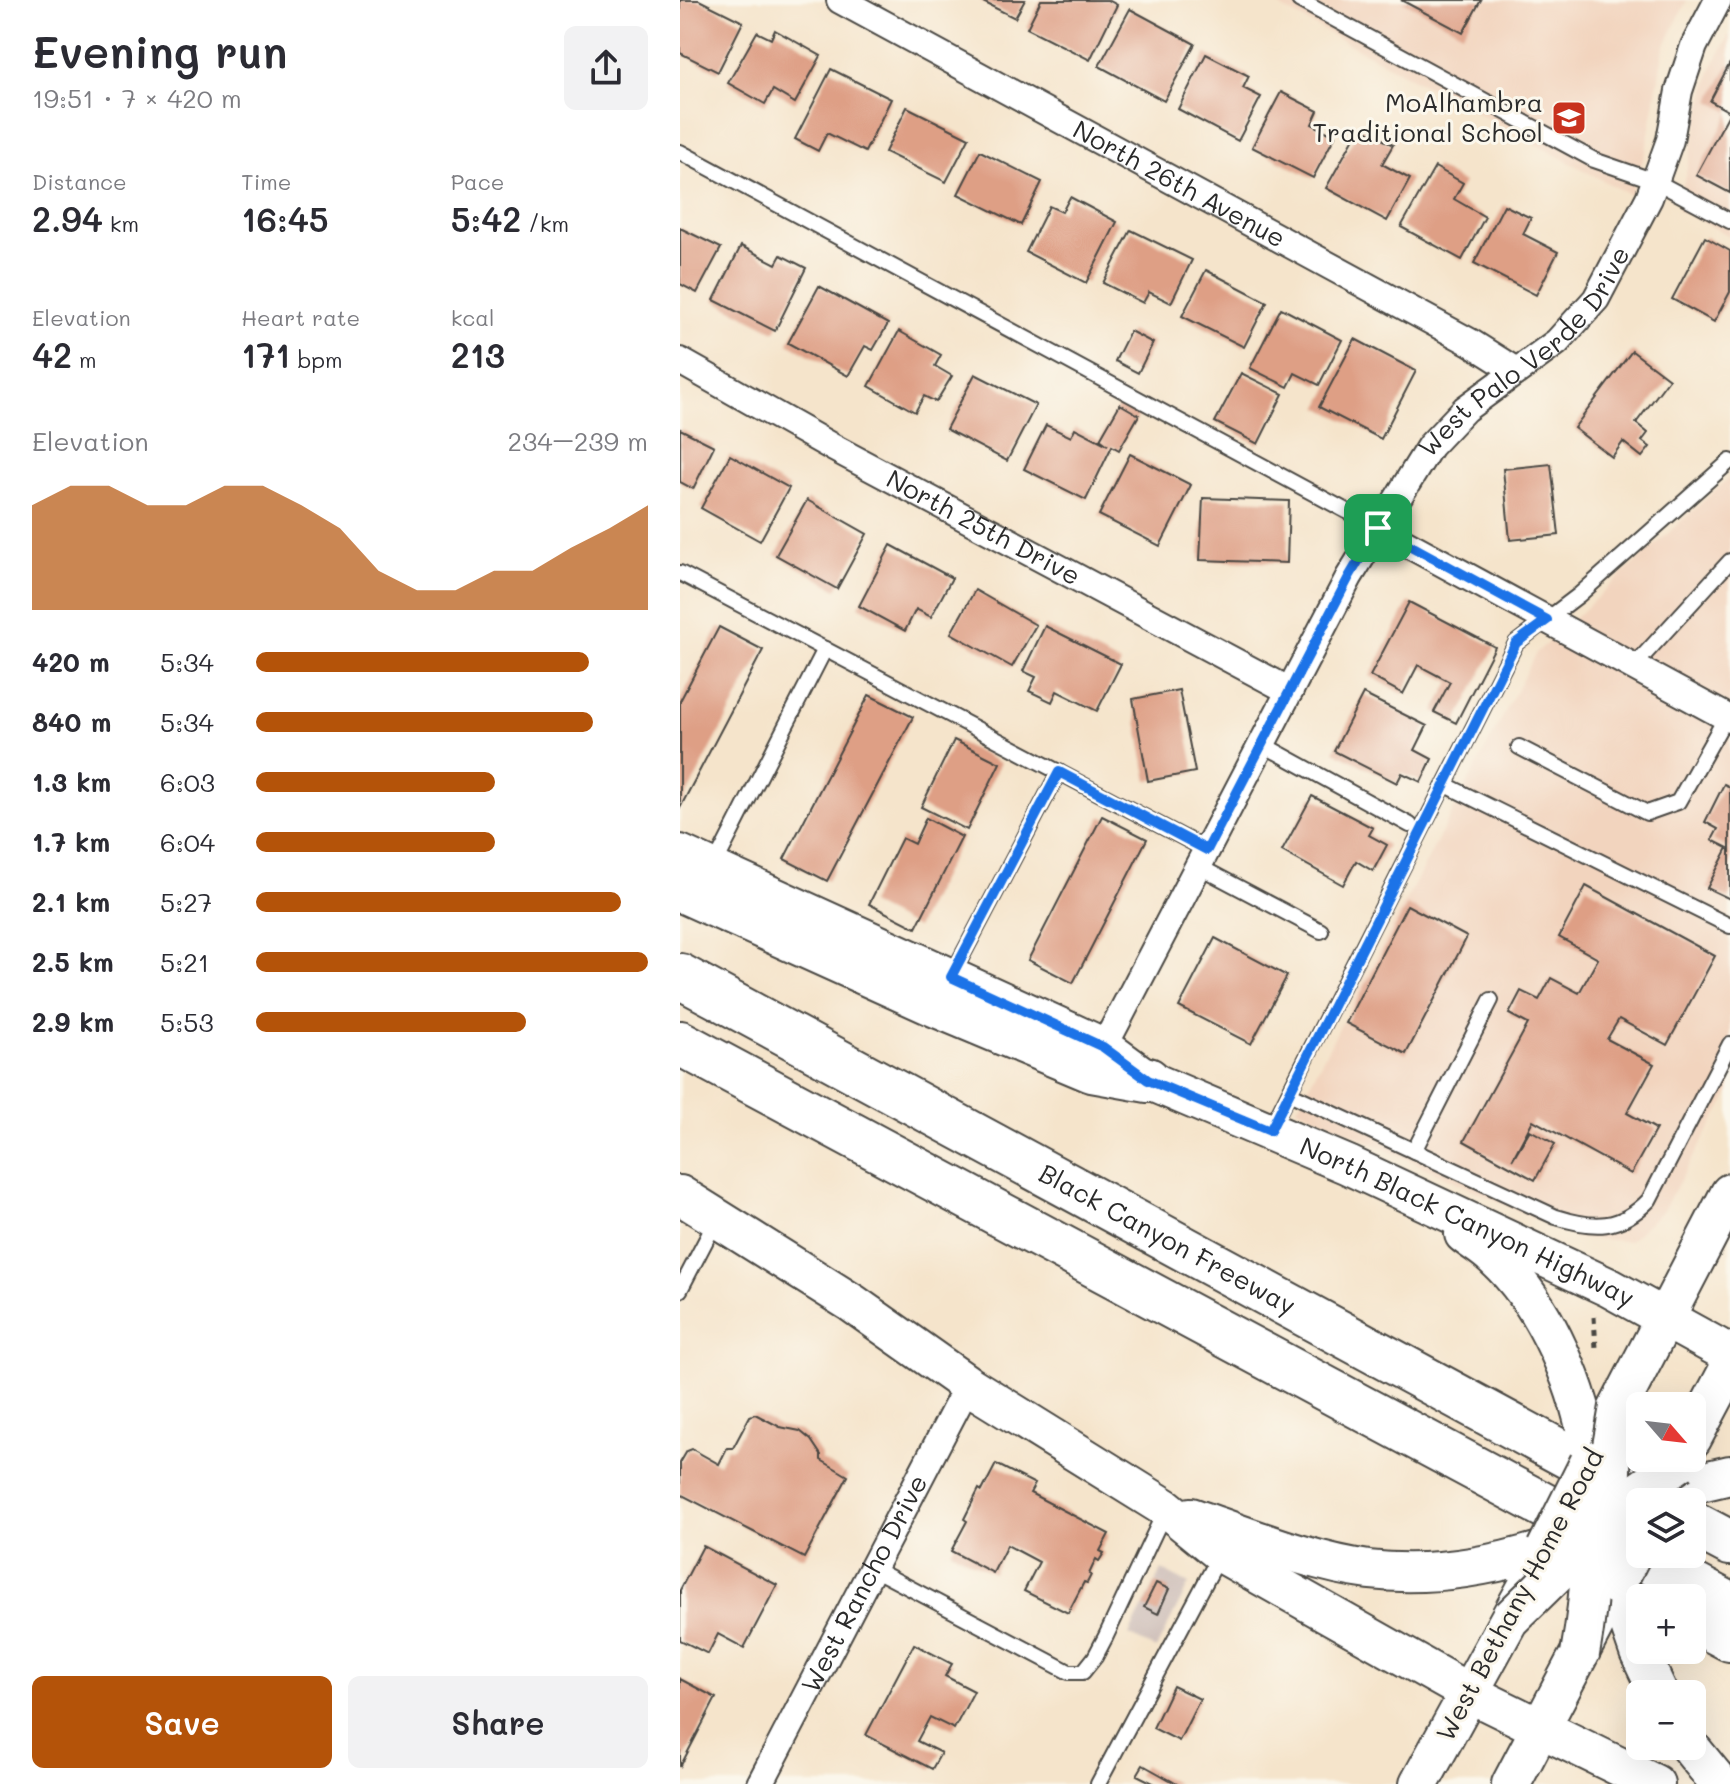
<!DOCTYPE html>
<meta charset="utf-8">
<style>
body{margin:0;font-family:Mali,sans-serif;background:#f2f2f3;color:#2b2b33;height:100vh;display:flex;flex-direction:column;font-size:30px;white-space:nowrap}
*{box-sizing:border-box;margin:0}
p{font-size:26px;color:#7c7c81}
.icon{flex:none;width:44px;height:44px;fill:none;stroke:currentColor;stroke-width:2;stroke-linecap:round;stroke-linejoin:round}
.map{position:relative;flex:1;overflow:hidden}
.side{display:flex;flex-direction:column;background:#fff;width:680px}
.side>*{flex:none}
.needle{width:52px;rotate:118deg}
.fabs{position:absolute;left:946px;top:1392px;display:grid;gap:16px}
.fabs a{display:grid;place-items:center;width:80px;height:80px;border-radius:12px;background:#fff;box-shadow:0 8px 32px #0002;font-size:40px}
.pin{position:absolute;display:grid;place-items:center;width:68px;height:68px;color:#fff;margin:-34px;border-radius:16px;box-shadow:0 4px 12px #0006}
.round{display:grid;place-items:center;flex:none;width:84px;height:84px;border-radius:12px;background:#f2f2f3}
.overview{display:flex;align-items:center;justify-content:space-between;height:136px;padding:0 32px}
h1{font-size:44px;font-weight:600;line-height:60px}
.metrics{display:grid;grid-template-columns:repeat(3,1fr);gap:12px;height:136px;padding:8px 32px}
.metrics div{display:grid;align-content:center}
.metrics b{font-size:34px;font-weight:600}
.metrics small{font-size:22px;font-weight:400}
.metrics p{font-size:22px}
.chart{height:224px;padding:16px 32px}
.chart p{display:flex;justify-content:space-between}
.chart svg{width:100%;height:144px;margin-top:8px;fill:#b45309;opacity:.7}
.primary-button{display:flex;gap:16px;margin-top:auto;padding:16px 32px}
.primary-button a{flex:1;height:92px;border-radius:12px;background:#b45309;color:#fff;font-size:32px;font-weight:600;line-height:92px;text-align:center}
.primary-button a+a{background:#f2f2f3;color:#2b2b33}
ul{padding:0 32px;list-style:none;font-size:26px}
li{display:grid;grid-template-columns:128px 96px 1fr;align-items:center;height:60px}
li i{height:20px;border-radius:10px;background:#b45309}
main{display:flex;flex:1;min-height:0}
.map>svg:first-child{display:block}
</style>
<main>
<section class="side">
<div class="overview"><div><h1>Evening run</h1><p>19:51 · 7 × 420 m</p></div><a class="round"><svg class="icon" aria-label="share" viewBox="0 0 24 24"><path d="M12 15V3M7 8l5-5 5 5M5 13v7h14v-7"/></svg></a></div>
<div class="metrics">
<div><p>Distance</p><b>2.94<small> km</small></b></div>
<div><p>Time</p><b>16:45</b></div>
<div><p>Pace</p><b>5:42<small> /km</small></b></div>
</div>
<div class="metrics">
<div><p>Elevation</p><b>42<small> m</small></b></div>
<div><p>Heart rate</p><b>171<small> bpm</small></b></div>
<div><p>kcal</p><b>213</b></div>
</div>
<div class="chart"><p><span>Elevation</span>234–239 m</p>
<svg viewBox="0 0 160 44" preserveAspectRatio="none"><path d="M0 44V12L10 6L20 6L30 12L40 12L50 6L60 6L70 12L80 19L90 32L100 38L110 38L120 32L130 32L140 25L150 19L160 12V44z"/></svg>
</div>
<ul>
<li><b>420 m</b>5:34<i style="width:85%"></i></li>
<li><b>840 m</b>5:34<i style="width:86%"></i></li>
<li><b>1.3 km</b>6:03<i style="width:61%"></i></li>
<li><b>1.7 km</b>6:04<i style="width:61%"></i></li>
<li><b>2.1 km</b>5:27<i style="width:93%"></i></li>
<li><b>2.5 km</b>5:21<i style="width:100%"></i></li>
<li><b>2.9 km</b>5:53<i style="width:69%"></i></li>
</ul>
<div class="primary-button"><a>Save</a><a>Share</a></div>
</section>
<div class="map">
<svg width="1050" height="1784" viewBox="0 0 1050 1784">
<rect width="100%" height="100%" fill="#fbf7ec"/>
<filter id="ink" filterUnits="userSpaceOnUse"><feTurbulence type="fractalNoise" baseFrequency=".0125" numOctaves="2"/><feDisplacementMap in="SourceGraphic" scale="16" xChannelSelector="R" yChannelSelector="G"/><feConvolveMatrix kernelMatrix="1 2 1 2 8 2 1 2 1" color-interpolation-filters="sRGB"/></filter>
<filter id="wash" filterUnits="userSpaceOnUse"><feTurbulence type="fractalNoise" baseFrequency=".006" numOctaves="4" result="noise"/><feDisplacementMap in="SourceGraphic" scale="32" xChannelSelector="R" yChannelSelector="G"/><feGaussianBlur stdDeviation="1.8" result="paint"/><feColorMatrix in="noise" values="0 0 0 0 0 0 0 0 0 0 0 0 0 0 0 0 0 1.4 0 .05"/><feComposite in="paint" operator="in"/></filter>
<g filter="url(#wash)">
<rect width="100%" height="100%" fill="#f5e4cb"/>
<g fill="#f2d4be">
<polygon points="587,0 1007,0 984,47 966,151 950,195"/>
<polygon points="1050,33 1050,236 997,209 1031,70"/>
<polygon points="1050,477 1050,1093 983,1210 949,1241 897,1238 617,1108 856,653"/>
</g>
<polygon fill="#cfc0ba" points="482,1570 509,1584 476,1649 449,1635"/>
<g id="blocks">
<g fill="#de9f85">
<polygon points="0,0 19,0 63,22 38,72 0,53"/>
<polygon points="299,0 345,0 335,18"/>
<polygon points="361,0 428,0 437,5 410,60 347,28"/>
<polygon points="721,0 801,0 783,33"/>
<polygon points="450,9 515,44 484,101 419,66"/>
<polygon points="95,30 141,56 115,103 93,90 85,104 48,83 77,32 91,39"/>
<polygon points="526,54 569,76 563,88 581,97 558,141 498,109"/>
<polygon points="1050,63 1050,193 1016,175 1050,112 1030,101"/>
<polygon points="151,69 211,99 185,152 147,133 138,151 115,139"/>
<polygon points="601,92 638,111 632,124 655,136 633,178 572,147"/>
<polygon points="227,107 289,138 266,182 205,152"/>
<polygon points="680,127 713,145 702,164 730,179 707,221 646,188"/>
<polygon points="300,151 362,182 341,225 278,194"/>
<polygon points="755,167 783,183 774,199 805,217 782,260 721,227"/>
<polygon points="390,197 437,222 406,283 346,252 369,206 382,212"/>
<polygon points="824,205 851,218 843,234 878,252 856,295 794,263"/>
<polygon points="0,228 41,248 17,293 0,284"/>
<polygon points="451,230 512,260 491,303 469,292 463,303 423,283"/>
<polygon points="1025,237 1050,251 1050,292 1034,322 992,299"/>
<polygon points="61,246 96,264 101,255 126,268 95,331 34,300"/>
<polygon points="526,270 587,302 564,347 502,316"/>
<polygon points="139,286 208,324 193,350 185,346 168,376 108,343"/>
<polygon points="601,308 662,340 639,385 615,373 608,387 570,368"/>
<polygon points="219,331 261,355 255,366 272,376 256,402 244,396 235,412 189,386"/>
<polygon points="450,331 473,343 458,373 435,361"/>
<polygon points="675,339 736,371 701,439 639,407"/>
<polygon points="952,351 989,379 956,423 968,433 962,441 970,447 962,457 943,442 932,457 894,428"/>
<polygon points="561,373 603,394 578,444 535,422"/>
<polygon points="295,374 356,405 327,461 266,429"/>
<polygon points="440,404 459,415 439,450 432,446 406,500 344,469 366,425 391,437 395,428 428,445 420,439"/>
<polygon points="0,429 34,446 13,489 0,482"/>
<polygon points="450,454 511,485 480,546 419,515"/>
<polygon points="50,455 109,488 80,541 21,508"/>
<polygon points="871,464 879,535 830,540 823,469"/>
<polygon points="523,498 609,501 607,563 520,560"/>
<polygon points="127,500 187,534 157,589 96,555"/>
<polygon points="211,545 272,578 251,617 236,609 225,631 179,606"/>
<polygon points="295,590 356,625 332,667 271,633"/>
<polygon points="729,602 815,647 776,723 754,712 770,682 738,665 723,694 690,676"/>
<polygon points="365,626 441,664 417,711 377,691 372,702 349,691 356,677 343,671"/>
<polygon points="39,627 83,650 0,808 0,701"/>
<polygon points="499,690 515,772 468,781 453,699"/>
<polygon points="683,694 747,726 735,750 752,759 741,782 722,773 717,783 654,751"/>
<polygon points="189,695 233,717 147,881 104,859"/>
<polygon points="274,740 320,763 287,830 241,807"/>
<polygon points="1044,784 1050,787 1050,899 1027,888 1048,848 1032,840 1038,829 1025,822"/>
<polygon points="632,796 693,828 689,835 707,845 693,871 676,861 663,885 602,851"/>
<polygon points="422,816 467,839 393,983 348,960"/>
<polygon points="246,818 282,837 236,928 189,904 222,838 234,844"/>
<polygon points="906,886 1035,956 987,1045 939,1019 927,1039 974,1064 947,1113 976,1129 951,1174 853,1120 832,1160 850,1130 875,1144 855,1180 784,1141 848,1024 829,1014 841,991 859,1000 871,978 899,993 918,959 879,937"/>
<polygon points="727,905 787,937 726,1054 666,1023"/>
<polygon points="535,938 607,976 571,1044 499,1007"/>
<polygon points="75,1414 100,1427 120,1431 131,1440 141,1455 141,1460 168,1476 124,1558 0,1494 0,1463 7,1451 12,1449 39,1464 47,1448 53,1448 70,1416"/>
<polygon points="316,1464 355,1484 350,1493 429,1534 420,1551 424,1553 419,1561 416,1559 409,1574 411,1575 407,1583 404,1582 388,1613 344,1591 359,1562 327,1545 313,1573 271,1551 287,1521 284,1519 299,1489 302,1491"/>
<polygon points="23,1546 97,1585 64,1648 38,1634 28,1654 0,1640 0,1590"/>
<polygon points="476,1583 489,1589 478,1614 464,1607"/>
<polygon points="234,1644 272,1664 265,1676 294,1691 274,1729 250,1717 237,1741 261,1753 252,1769 186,1735"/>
<polygon points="0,1679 36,1698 0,1767"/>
<polygon points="493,1686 520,1699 499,1741 473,1728"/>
<polygon points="463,1765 497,1784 475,1784 457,1775"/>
</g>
</g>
</g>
<g filter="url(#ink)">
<use href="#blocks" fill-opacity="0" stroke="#494743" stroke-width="2"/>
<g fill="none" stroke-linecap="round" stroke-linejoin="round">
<defs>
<g id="lane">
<polyline points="619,0 914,160 975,181 1050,221"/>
<polyline points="0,152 698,528"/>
<polyline points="0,573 527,850"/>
<polyline points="953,667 1050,561"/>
<polyline points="582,744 730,825"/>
<polyline points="839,747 967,813 998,802 1046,717"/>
<polyline points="766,785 1050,926"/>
<polyline points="518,866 641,931"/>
<polyline points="33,868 145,649"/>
<polyline points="271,977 379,772"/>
<path d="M 609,1093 L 876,1217 C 914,1229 940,1230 969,1200 L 1050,1044"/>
<polyline points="590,1130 836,643 899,595 1050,461"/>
<polyline points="734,1151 811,1000"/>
<polyline points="0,1290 37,1219"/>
<polyline points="192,1568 389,1672 403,1672 415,1657 426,1636 486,1509"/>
<polyline points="418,1784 541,1553"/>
</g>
<g id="street">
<path id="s1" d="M 160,0 L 790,342 L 836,371"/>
<path id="s2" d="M 0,361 L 154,448 L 610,691"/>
<polyline points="698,528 1050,719"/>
<path id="s3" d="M 417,1060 L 669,577 L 750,446 L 785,409 L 877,342 L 916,299 L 969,198 L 990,140 L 999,91 L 1014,46 L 1038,0"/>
<path id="s4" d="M 80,1784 L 288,1385"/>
</g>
<g id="secondary">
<path id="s5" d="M 0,854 L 423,1047 L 468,1080 L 668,1165 L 930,1288 L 1050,1354"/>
<polyline points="0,1195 172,1303 288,1385 486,1508 541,1553 789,1693 975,1784"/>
<path d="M 784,1234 C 794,1242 805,1248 814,1257 C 866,1304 902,1391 911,1461"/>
<polyline points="924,1435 1050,1193"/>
<polyline points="1012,1439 1050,1367"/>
<polyline points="975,1502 1016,1483 1050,1475"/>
<path d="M 511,1517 C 568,1536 629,1562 689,1570 C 748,1577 809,1567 866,1549"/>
<polyline points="936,1585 959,1652 979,1694"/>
<polyline points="1009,1746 1040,1784"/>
<polyline points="739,1784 847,1587"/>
<polyline points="831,1784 915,1624"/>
</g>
<g id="highway">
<polyline points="0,889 257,1005 412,1070 468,1080"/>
<path id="s6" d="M 0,976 L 943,1486"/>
<polyline points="0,1043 1050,1605"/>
<polyline points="1012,1523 1050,1543"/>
<polyline points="1012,1619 1050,1639"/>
</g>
</defs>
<use href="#lane" stroke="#494743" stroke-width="18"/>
<use href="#street" stroke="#494743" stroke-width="30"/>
<use href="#secondary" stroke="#494743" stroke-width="42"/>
<use href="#highway" stroke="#494743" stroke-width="48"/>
<polyline stroke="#494743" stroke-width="5" stroke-dasharray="6 6" stroke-linecap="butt" points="914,1317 916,1348"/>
<use href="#lane" stroke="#fff" stroke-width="14"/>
<use href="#street" stroke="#fff" stroke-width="26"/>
<use href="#secondary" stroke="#fff" stroke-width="38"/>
<use href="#highway" stroke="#fff" stroke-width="44"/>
<defs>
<g id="secondary-bridge">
<polyline points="930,1495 932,1446 939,1407"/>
<polyline points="924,1516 1000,1462"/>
<polyline points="866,1549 909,1463"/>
<polyline points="936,1585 960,1538"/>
<polyline points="831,1618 881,1569 960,1512"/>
<path d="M 900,1654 C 912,1589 913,1527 911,1461"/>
</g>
</defs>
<use href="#secondary-bridge" stroke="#494743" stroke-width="42" stroke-linecap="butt"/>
<use href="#secondary-bridge" stroke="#fff" stroke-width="38"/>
</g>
</g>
<g fill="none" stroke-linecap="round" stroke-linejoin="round" filter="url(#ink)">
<defs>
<polygon id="route" points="698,528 867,620 836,643 590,1131 468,1080 423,1047 271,977 379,772 527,850 669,577"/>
</defs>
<use href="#route" stroke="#fff" stroke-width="16"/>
<use href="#route" stroke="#1a73e8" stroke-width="10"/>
</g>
<defs>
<symbol id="school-square" viewBox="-11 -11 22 22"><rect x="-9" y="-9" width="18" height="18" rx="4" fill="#c8321e" stroke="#fbf7ec"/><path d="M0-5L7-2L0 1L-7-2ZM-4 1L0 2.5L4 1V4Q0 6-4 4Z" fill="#fff"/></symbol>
</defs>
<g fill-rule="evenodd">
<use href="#school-square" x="869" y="98" width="40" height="40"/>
</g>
<g text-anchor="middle" stroke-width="6" stroke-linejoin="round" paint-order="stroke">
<g font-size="26" fill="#2b2b2b" stroke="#fbf7ec" text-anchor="end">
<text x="863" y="112">MoAlhambra<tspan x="863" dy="30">Traditional School</tspan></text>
</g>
<g font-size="26" fill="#2b2b2b" stroke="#fbf7ec">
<text dy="9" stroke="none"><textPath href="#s1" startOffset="386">North 26th Avenue</textPath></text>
<text dy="9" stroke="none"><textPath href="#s3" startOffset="834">West Palo Verde Drive</textPath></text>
<text dy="9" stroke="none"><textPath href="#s2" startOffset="346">North 25th Drive</textPath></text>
<text dy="9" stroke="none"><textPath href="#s5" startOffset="870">North Black Canyon Highway</textPath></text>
<text dy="9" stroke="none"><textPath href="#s6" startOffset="554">Black Canyon Freeway</textPath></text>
<text dy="9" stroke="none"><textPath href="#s4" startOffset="226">West Rancho Drive</textPath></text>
<text transform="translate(840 1595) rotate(-62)" y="9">West Bethany Home Road</text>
</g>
</g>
</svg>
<div class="fabs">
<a><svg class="needle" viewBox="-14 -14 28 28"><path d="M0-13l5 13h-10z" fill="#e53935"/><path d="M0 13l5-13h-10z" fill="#7c7c81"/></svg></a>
<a><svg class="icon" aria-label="layers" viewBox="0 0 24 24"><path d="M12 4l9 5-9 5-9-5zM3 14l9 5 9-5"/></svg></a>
<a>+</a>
<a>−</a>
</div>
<div class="pin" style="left:698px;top:528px;background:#1e9e55"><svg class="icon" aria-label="arrive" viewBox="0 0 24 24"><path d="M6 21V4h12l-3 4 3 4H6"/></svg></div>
</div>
</main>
